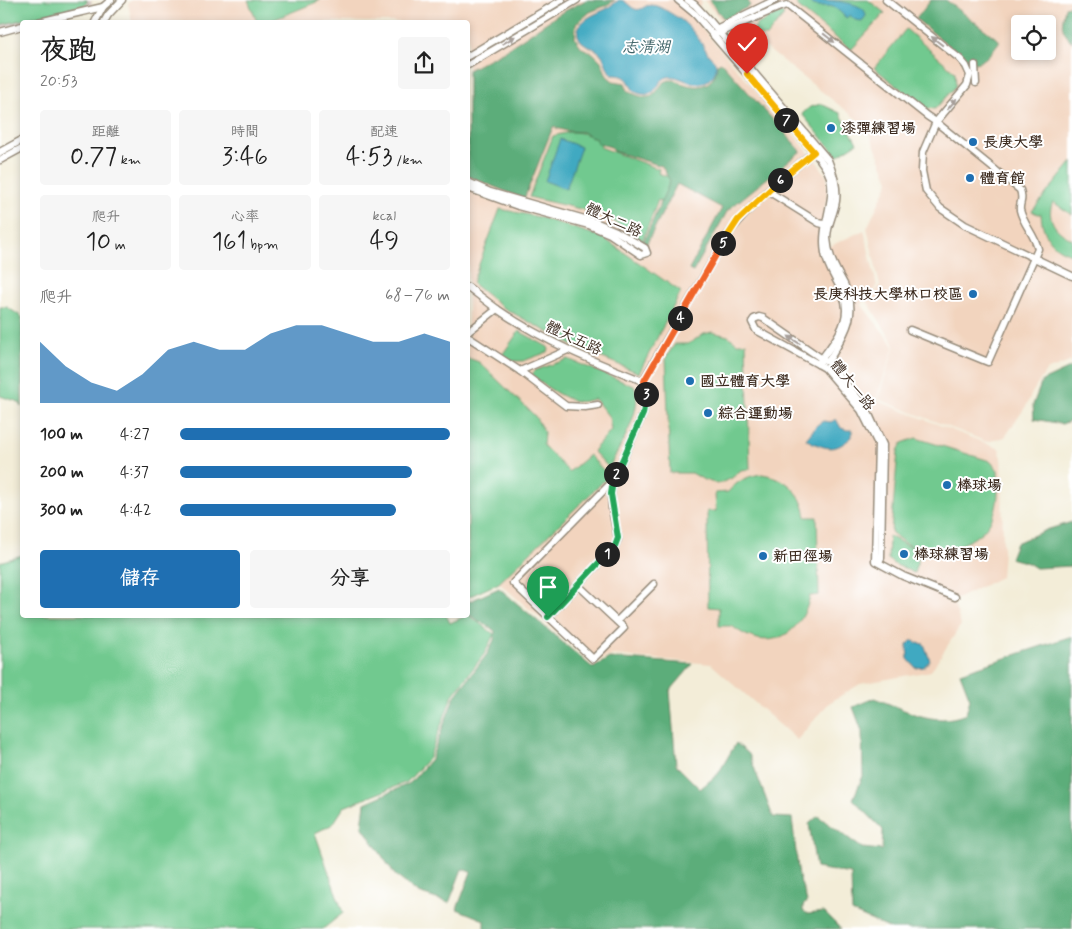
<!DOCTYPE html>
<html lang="zh-TW">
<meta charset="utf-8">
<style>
body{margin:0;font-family:Mynerve,"LXGW WenKai TC",sans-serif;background:#f6f6f6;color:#222;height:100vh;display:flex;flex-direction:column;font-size:19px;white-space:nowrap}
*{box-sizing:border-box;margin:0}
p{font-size:16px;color:#767676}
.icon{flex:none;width:28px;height:28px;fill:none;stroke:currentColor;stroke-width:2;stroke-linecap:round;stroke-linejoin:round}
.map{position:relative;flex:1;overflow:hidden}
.side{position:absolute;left:20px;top:20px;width:450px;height:598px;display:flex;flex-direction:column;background:#fff;border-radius:5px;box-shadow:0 2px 8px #0003}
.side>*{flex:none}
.tools{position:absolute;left:1011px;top:15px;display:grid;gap:10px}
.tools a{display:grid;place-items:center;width:45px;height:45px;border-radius:5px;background:#fff;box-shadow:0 2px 8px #0003;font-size:25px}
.pin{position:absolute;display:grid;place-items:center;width:42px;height:42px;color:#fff;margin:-51px -21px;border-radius:50% 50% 50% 0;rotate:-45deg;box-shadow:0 0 5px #0007}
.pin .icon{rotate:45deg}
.km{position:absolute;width:25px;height:25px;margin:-12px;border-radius:50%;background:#222;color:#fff;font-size:14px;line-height:25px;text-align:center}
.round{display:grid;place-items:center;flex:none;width:52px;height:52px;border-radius:5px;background:#f6f6f6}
.head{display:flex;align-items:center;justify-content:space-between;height:85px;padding:0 20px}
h1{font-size:28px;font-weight:600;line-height:38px}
.stats{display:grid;grid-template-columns:repeat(3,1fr);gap:8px;height:85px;padding:5px 20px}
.stats div{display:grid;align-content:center;border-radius:5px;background:#f6f6f6;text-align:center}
.stats b{font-size:25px;font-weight:600}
.stats small{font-size:14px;font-weight:400}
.stats p{font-size:14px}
.chart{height:140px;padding:10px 20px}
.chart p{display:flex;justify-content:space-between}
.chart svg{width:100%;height:90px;margin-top:5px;fill:#1f6fb2;opacity:.7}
.button{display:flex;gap:10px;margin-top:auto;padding:10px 20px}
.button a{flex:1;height:58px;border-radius:5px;background:#1f6fb2;color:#fff;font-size:20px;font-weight:600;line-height:58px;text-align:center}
.button a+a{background:#f6f6f6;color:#222}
ul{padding:0 20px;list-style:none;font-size:16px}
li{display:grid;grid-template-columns:80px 60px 1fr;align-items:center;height:38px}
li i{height:12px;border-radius:6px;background:#1f6fb2}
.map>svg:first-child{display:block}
</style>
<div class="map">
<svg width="1072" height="929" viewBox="0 0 1072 929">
<rect width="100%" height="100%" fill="#fff"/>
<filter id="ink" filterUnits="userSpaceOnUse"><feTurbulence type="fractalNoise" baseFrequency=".02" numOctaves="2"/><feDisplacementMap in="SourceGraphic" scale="10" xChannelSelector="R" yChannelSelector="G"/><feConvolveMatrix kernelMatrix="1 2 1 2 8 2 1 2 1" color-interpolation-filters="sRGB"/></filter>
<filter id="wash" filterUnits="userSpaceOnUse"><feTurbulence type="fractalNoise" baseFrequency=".0096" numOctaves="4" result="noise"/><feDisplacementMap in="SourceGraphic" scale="20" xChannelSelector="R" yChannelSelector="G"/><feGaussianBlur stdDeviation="1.12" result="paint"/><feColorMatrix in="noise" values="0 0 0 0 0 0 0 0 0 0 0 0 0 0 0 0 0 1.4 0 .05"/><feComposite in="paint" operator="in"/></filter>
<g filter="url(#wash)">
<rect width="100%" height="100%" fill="#f3edd8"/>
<g fill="#f2d4be" fill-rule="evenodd">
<polygon points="132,0 702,0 694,19 820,166 827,177 827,196 819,240 820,251 864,230 877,286 861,304 894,346 876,400 1000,449 1002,468 1003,550 1001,577 953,601 961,625 931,671 860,684 829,703 797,740 711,664 613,655 592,663 499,583 609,476 570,472 543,445 544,432 479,362 468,358 468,22 132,22 128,4"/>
<path d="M 704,0 L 1072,0 L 1072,361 L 1046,371 L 1032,393 L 1026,406 L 1005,437 L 987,442 L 878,399 L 895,345 L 867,301 L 880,286 L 867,228 L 889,181 L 867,127 L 747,33 L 728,28 ZM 1020,24 L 1048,24 L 1048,51 L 1020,51 Z"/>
</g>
<polygon fill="#cfc0ba" points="0,0 91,0 92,4 34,22 22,22 22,26 0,34"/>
<g fill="#71c98f" stroke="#567a56">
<polygon points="0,0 87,0 87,2 84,5 0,25"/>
<polygon points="248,0 319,0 319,1 268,22 257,22"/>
<polygon points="797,0 868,0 885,13 851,50 797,6"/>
<polygon points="778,14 782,13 784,15 767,36 758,36 754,31 756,25"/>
<polygon points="906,29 955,72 956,86 935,109 925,108 874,68"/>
<polygon points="821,104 840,113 857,143 837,156 802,114 810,107"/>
<path d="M 569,132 C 583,132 591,134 601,144 L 600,147 L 659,169 L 658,173 L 671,178 L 663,202 L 658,200 L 642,242 C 632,234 622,226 611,220 C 586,208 555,204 529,197 L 553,136 Z"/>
<path d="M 1072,162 L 1072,215 L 1053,202 C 1045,219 1057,233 1072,239 L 1072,254 C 1052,249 1042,234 1041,214 L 1037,214 L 1032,211 Z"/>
<polygon points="500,209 539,217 602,237 681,292 639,373 573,346 502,307 472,283"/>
<polygon points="0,307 7,307 22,317 22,407 19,402 0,396"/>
<polygon points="519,331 548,347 549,350 548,352 523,361 512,361 502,355"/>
<polygon points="712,332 728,336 737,343 746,343 750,469 741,470 732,478 718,484 704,480 692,473 670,473 666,357 675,344 688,344 704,334"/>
<polygon points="468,358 479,362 535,416 544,432 543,445 569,472 589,455 609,476 499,583 468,597"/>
<path d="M 568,359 L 634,386 C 645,409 619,447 609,468 L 593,451 L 611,430 L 609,417 L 595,399 C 589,400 581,403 575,401 C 565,399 538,383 532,374 L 536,370 Z"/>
<path d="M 916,438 L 990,461 L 998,470 C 998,488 1000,506 990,522 C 975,547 932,557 907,544 C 901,541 896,536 891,532 L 898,451 L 902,443 Z"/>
<path d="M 762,474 C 787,478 802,492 806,517 L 817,517 L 819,595 L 810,596 C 801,637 767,654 732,626 L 719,626 L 719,608 L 708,607 L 707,511 L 716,511 L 715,493 L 728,492 C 738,480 748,476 762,474 Z"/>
<polygon points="889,536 906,545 921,550 914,573 892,563 888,559"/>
<polygon points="22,555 22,615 446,615 450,623 468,615 494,634 485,653 452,696 429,758 407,782 344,807 333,824 315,833 343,913 323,929 0,929 0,562"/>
</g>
<g fill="#5cad7a" stroke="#4c6c4c">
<path d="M 586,0 L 615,0 L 605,6 L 590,12 L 576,24 L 575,38 L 582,48 L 593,53 L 601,61 L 607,76 L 613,81 L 625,83 L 628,91 C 661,109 653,83 670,80 C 676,79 679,83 684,84 C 702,90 716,84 717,64 L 721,62 L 801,151 L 728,210 L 693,272 L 689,270 L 722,208 L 677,184 L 646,245 L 643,243 L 670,181 L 662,166 L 613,151 L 611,147 L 597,143 L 596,139 L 582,132 L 566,131 L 553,127 L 524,199 L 468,176 L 468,70 L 504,51 L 559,14 Z"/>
<polygon points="709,0 748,0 750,6 724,19"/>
<path d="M 931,0 L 946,0 L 1000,41 C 991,52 985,64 970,63 L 916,19 Z"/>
<path d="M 1072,5 L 1072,42 C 1059,28 1062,24 1065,7 Z"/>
<polygon points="1072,367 1072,420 1062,424 1034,419 1033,405 1042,381"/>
<polygon points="1072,522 1072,566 1036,568 1028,563 1010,558 1016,543 1046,530"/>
<polygon points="499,588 593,668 609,658 693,664 670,691 676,765 700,789 718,774 736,743 749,754 773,817 792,818 799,877 807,901 803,906 803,911 808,914 824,912 841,929 484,929 484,920 457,909 471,872 462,869 449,903 418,893 395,875 362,826 365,803 410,783 431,759 454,697 487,654 494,640 495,631 468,614 468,602"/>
<path d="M 1072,636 L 1072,929 L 891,929 L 852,912 L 851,874 L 816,868 L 809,824 L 818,816 L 862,848 L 882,850 L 883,830 L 853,799 L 863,776 L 862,731 L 853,707 L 874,698 C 905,709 933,728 966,714 L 970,699 L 960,673 Z"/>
</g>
<g fill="#41a9c1" stroke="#3e6a70">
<path d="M 619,0 C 627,0 628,6 635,9 C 641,11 644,6 649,5 C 658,4 670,13 677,17 C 689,24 700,40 707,52 C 709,57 714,58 716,64 C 717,72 712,79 705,82 C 691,88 679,74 668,77 C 656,80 659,97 641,94 C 625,91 636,74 612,75 C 606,69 606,60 601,54 C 596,48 587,47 581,41 C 568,24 595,14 606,9 C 610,6 614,3 619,0 Z"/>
<path d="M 808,0 C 823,0 867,0 866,16 L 862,21 L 855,20 L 850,15 L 846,18 C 842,14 838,9 833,7 C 823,4 815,10 808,0 Z"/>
<polygon points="560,139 581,147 566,189 545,181"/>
<path d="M 836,419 L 841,428 L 847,430 L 852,430 L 852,437 C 840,447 833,451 818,445 C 813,443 810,442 806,439 L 817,425 L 823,421 L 831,422 Z"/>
<polygon points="912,640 917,643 924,644 930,660 924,667 916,668 908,659 907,645"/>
</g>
</g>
<g filter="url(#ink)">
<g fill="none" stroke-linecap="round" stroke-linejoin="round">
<defs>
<g id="minor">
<path d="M 678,0 L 695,14 L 814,152 C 820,159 827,168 830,177 C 836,203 820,225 825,253 C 828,273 846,289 846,310 C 846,330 829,348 818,364 L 825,368 L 861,410 L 878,444 L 875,561 L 903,576 L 955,597"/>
<path d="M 688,0 L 695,5 L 710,21 L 828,160 C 833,173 838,187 836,201 C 834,214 827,225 827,238 C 828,257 836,269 844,284 C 860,315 843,336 828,362 L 866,408 L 883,445 L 881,558 L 879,562"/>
<polyline points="886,0 960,59 966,66 970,75 967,85 936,122 923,152 922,171 926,191 940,208 965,225 1072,276"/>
<polyline points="39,22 103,7"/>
<polyline points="95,22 103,7 111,0"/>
<polyline points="104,22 108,15 122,0"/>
<polyline points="716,29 775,0"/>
<polyline points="0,32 22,26"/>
<path d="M 714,35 L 780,7 L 787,5 L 927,116 L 936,122 L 1020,190 C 1024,201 1019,202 1020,210 C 1023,224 1035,235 1038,249 L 988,362 L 910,330"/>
<polyline points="468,56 562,0"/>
<polyline points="468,65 577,0"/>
<polyline points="975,65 976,83"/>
<polyline points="0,152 22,140"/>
<polyline points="0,160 22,148"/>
<polyline points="468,182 490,192 595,222 616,231 645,248 647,253 641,255 610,234 589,225 518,206 468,188"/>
<polyline points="768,191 819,223 827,225"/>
<polyline points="468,287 497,309"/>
<path d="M 468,332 L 497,309 C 543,341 592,361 643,381"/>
<polyline points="468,337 520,371 566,406 585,407 598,405"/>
<polyline points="818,364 756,330 752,322 754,319 759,317 763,318 825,361"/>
<polyline points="520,371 568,350"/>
<path d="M 643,381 L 727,236 C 751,203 784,177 816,150"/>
<polyline points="578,585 624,628 593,659 513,583 613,481"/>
<polyline points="548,617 615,546 618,539 612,509 611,494 613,481 643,414 646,396 643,381"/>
<polyline points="617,621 654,584"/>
</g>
</defs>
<use href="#minor" stroke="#978c7b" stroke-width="9"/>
<use href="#minor" stroke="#fff" stroke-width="6"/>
</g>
<defs><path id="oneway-solid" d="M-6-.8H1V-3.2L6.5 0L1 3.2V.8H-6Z" transform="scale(1.25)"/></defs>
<g fill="#a79f9a">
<use href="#oneway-solid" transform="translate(829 38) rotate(38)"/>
<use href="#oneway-solid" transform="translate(509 40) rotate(-32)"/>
<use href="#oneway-solid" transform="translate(937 41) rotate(-142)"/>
<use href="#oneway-solid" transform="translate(952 104) rotate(-50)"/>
<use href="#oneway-solid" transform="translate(794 340) rotate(-146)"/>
</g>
</g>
<g fill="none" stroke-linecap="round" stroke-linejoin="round" filter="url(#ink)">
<defs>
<polyline id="split-1" points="548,617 607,554"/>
<polyline id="split-2" points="607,554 615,546 618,538 611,494 613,481 616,474"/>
<polyline id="split-3" points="616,474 643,414 646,394"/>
<polyline id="split-4" points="646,394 644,381 680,318"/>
<polyline id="split-5" points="680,318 723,243"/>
<polyline id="split-6" points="723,243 738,220 780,180"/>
<polyline id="split-7" points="780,180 814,152 786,120"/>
<polyline id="split-8" points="747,74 786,120"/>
</defs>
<use href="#split-1" stroke="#fff" stroke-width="10"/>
<use href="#split-2" stroke="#fff" stroke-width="10"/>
<use href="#split-3" stroke="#fff" stroke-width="10"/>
<use href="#split-4" stroke="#fff" stroke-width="10"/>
<use href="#split-5" stroke="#fff" stroke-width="10"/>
<use href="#split-6" stroke="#fff" stroke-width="10"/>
<use href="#split-7" stroke="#fff" stroke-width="10"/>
<use href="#split-8" stroke="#fff" stroke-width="10"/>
<use href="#split-1" stroke="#22a559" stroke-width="6"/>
<use href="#split-2" stroke="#22a559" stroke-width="6"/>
<use href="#split-3" stroke="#22a559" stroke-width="6"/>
<use href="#split-4" stroke="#f0652b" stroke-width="6"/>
<use href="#split-5" stroke="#f0652b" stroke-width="6"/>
<use href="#split-6" stroke="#f5b400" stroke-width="6"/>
<use href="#split-7" stroke="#f5b400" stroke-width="6"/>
<use href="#split-8" stroke="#f5b400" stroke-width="6"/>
</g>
<g fill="#1f6fb2" stroke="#fff" stroke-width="2">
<circle cx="831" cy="128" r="5"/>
<circle cx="973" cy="142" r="5"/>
<circle cx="970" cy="178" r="5"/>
<circle cx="973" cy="294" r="5"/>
<circle cx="690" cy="381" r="5"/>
<circle cx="708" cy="413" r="5"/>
<circle cx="947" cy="485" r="5"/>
<circle cx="904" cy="554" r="5"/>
<circle cx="763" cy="556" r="5"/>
</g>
<g text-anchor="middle" stroke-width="4" stroke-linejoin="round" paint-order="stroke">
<g font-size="15" font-weight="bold" fill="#3b2a1e" stroke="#fff" text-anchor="start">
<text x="841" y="133">漆彈練習場</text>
<text x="983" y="147">長庚大學</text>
<text x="980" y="183">體育館</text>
<text x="963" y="299" text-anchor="end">長庚科技大學林口校區</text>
<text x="700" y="386">國立體育大學</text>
<text x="718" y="418">綜合運動場</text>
<text x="957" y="490">棒球場</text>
<text x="914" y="559">棒球練習場</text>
<text x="773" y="561">新田徑場</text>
</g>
<g font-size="15" fill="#3b2a1e" stroke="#fff">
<text transform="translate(614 220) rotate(25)" y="5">體大二路</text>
<text transform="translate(574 338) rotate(25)" y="5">體大五路</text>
<text transform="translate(853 385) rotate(51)" y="5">體大一路</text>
</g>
<g font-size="16" font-style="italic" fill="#3e6367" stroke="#fff">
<text x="646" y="52">志清湖</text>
</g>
</g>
</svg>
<div class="tools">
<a><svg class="icon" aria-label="locate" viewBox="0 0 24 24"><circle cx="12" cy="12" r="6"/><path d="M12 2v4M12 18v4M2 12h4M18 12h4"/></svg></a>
</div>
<div class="pin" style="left:548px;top:617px;background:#1e9e55"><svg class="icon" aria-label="arrive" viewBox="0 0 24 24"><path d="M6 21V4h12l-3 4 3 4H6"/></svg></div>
<div class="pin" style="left:747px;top:74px;background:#d93025"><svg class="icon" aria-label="check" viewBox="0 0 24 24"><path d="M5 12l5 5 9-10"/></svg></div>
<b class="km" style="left:607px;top:554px">1</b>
<b class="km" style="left:616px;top:474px">2</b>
<b class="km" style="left:646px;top:394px">3</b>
<b class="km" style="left:680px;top:318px">4</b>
<b class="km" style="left:723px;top:243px">5</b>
<b class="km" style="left:780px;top:180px">6</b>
<b class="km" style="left:786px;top:120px">7</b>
<section class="side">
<div class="head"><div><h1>夜跑</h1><p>20:53</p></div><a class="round"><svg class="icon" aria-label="share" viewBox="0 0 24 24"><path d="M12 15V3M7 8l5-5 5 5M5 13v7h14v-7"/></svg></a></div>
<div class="stats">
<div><p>距離</p><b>0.77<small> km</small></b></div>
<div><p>時間</p><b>3:46</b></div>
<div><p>配速</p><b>4:53<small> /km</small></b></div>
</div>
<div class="stats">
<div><p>爬升</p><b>10<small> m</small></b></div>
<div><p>心率</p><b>161<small> bpm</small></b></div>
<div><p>kcal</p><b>49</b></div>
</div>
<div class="chart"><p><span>爬升</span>68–76 m</p>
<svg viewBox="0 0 160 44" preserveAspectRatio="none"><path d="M0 44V14L10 26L20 34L30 38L40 30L50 18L60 14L70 18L80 18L90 10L100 6L110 6L120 10L130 14L140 14L150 10L160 14V44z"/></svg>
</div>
<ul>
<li><b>100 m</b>4:27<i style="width:100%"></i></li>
<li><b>200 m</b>4:37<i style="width:86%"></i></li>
<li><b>300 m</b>4:42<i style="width:80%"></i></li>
</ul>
<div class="button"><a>儲存</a><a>分享</a></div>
</section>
</div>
